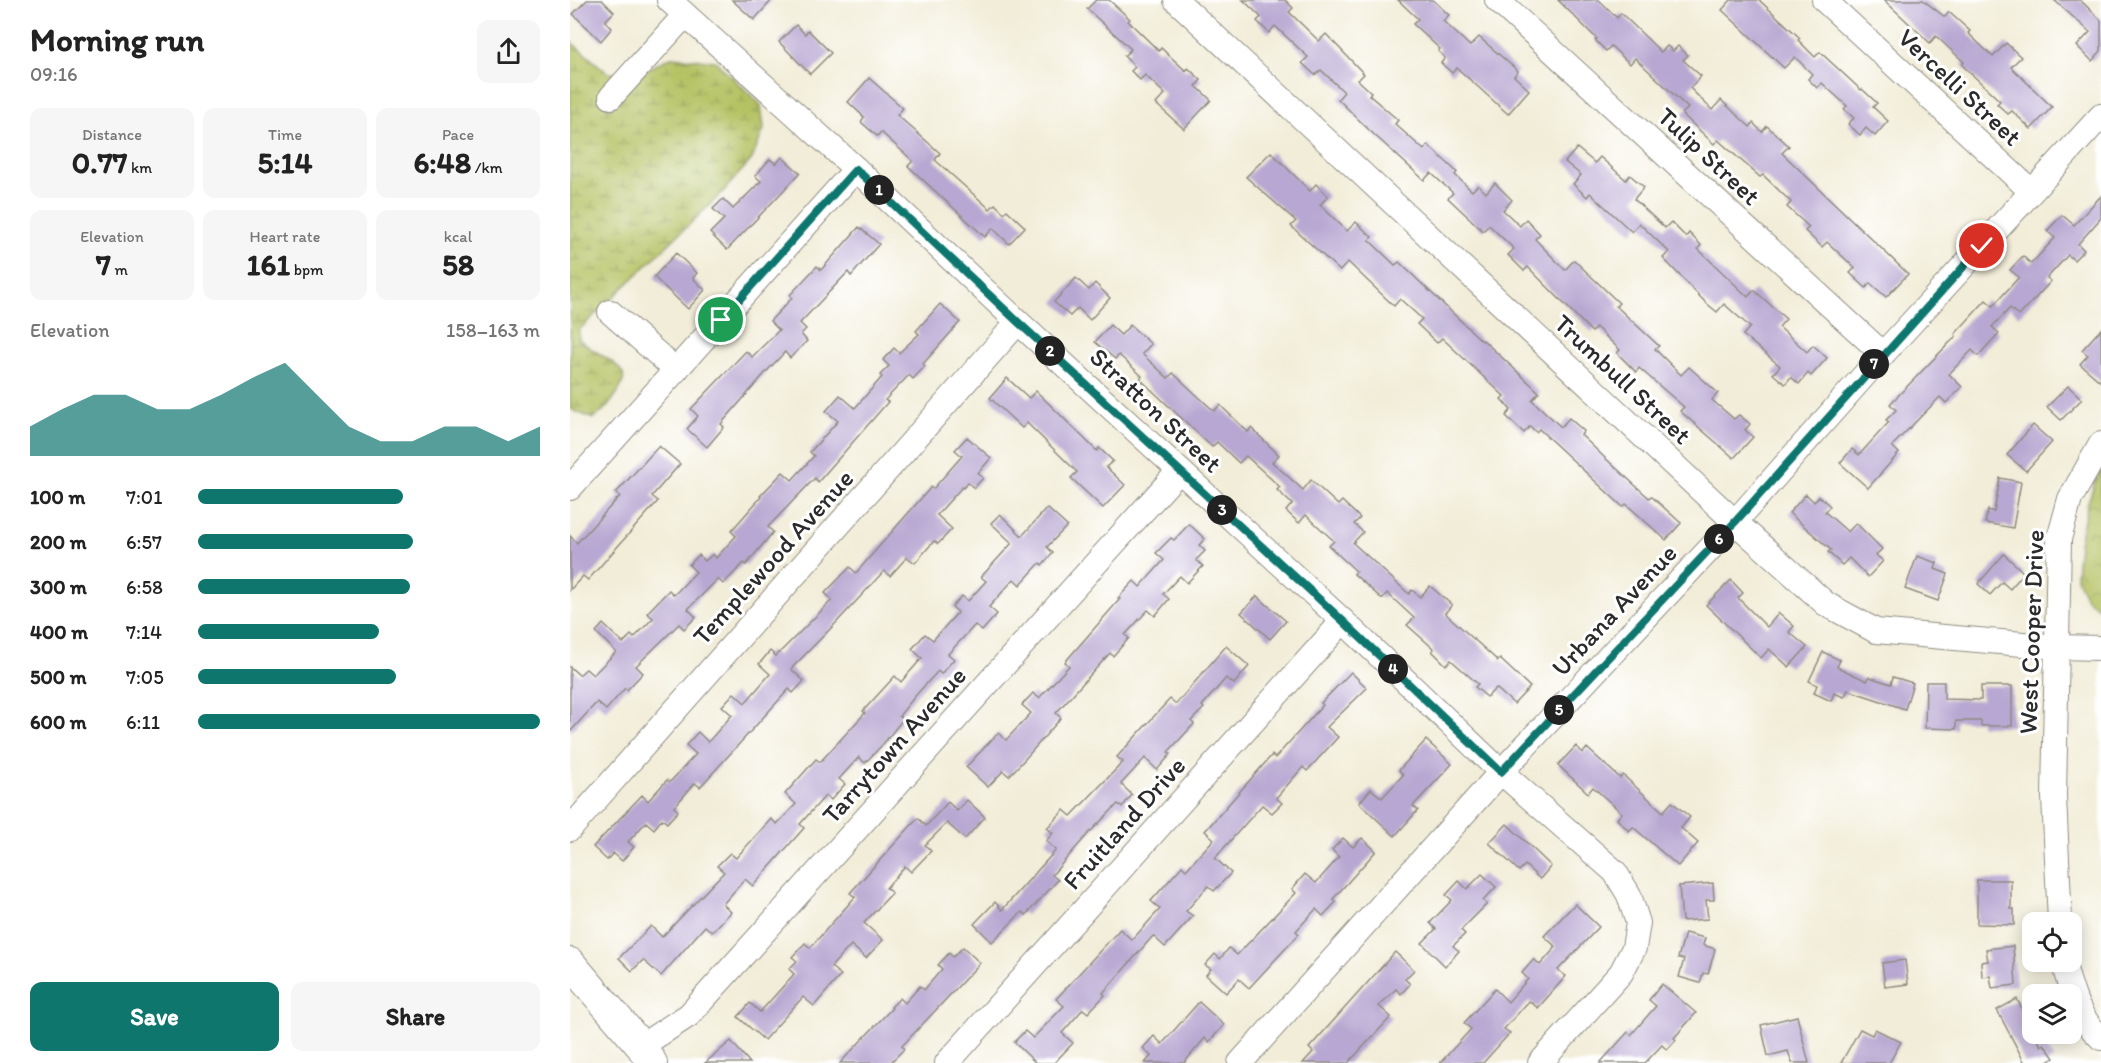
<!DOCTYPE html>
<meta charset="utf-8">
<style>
body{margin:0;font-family:Itim,sans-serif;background:#f6f6f6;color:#222;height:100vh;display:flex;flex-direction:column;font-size:22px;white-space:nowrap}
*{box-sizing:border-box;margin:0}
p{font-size:20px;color:#767676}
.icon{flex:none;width:33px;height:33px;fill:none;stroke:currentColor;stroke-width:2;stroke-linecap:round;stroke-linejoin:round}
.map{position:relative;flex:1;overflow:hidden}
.panel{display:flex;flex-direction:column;background:#fff;width:570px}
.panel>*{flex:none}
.tools{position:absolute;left:1452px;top:912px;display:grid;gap:12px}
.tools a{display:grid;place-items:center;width:60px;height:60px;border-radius:12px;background:#fff;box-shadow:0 3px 15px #0003;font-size:30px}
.pin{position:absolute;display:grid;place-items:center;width:51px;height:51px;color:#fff;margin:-26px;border:3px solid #fff;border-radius:50%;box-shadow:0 2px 6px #0007}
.km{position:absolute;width:30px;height:30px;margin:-15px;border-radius:50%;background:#222;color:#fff;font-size:16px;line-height:30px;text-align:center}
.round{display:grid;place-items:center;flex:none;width:63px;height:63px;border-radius:12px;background:#f6f6f6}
.headline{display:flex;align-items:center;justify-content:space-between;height:102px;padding:0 30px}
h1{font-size:33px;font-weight:700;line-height:45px}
.stats{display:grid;grid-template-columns:repeat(3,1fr);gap:9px;height:102px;padding:6px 30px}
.stats div{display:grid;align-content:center;border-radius:12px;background:#f6f6f6;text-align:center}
.stats b{font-size:30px;font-weight:700}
.stats small{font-size:16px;font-weight:400}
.stats p{font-size:16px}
.chart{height:168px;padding:12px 30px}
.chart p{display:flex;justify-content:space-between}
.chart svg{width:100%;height:108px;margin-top:6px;fill:#0f766e;opacity:.7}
.primary-button{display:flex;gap:12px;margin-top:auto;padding:12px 30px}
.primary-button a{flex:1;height:69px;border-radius:12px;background:#0f766e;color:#fff;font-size:24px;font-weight:700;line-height:69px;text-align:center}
.primary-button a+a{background:#f6f6f6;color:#222}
ul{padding:0 30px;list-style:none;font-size:20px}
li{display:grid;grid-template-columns:96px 72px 1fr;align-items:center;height:45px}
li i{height:15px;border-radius:8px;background:#0f766e}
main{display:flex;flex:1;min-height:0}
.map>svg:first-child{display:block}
</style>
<main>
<section class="panel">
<div class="headline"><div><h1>Morning run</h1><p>09:16</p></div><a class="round"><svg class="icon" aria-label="share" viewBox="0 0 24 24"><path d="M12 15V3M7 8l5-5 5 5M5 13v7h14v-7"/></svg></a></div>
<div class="stats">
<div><p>Distance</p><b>0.77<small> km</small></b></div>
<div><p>Time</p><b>5:14</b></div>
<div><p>Pace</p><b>6:48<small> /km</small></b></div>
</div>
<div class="stats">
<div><p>Elevation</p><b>7<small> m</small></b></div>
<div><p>Heart rate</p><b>161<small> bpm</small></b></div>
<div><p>kcal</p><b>58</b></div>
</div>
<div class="chart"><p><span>Elevation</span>158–163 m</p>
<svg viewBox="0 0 160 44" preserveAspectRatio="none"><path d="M0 44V32L10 25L20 19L30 19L40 25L50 25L60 19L70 12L80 6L90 19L100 32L110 38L120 38L130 32L140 32L150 38L160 32V44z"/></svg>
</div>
<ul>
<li><b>100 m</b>7:01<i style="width:60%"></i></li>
<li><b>200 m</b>6:57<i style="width:63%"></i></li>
<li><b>300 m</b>6:58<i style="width:62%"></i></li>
<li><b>400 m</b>7:14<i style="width:53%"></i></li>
<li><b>500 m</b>7:05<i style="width:58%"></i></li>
<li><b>600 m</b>6:11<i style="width:100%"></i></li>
</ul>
<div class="primary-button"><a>Save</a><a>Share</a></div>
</section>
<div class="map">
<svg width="1531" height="1063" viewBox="0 0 1531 1063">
<defs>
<pattern id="wetland-marsh" width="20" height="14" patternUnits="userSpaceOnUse" patternTransform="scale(1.5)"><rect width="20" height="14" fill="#b5c264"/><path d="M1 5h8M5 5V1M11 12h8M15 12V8" fill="none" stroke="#939e53"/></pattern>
<pattern id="park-crowns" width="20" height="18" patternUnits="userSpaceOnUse" patternTransform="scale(1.5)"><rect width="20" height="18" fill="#b5c264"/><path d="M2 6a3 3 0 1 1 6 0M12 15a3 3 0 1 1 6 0" fill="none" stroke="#939e53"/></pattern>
</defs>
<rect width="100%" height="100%" fill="#fff"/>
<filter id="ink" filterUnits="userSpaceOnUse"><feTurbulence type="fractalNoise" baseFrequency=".0167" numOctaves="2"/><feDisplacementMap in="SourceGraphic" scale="12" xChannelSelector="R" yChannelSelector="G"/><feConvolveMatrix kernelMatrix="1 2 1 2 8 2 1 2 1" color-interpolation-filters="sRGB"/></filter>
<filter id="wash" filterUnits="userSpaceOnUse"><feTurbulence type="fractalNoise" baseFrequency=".008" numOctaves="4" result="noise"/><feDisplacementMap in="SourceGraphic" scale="24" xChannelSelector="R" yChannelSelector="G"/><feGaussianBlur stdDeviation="1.35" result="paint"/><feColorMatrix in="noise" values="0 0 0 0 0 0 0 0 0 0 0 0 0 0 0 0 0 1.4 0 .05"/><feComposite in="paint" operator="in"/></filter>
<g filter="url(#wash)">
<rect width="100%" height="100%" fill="#f2edd8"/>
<path fill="url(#wetland-marsh)" stroke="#707648" stroke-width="1.5" d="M 0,41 L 38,73 L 51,74 L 29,98 L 40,109 L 76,70 L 101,57 L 145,61 L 191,105 L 194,129 L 182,159 L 150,195 L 9,330 L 9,339 C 20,351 46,360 53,374 C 55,381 51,386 48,392 C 41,404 34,410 23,419 L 0,409 Z"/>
<polygon fill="url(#park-crowns)" stroke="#707648" stroke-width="1.5" points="1531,466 1531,609 1516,599 1506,576 1509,543 1517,505"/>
<g id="blocks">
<g fill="#b8a7d2">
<polygon points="17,0 32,0 44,12 35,21 42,28 31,41 3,14"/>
<polygon points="162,0 202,0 184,20"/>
<polygon points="526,0 539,0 560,19 558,21 589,51 591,48 616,71 618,68 631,80 626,86 641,100 614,129 586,104 595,94 575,75 570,80 561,71 565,67 554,56 561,49 517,9"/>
<polygon points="673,0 715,0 723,8 719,12 749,41 756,34 794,74 788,80 801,92 799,95 828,120 825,124 854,150 858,145 887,172 885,175 902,191 908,185 916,193 925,183 942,200 933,210 950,226 956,219 970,234 965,239 995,270 1004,260 1049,303 1046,306 1089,346 1085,349 1111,375 1119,367 1148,393 1142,400 1164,419 1169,415 1180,424 1175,430 1183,437 1164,458 1110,411 1114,407 1069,368 1066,372 1047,353 1050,350 1026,327 1022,332 958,267 954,271 938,255 944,249 919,225 913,231 878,198 883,193 861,173 854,180 799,130 768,99 774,92 751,70 745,75 732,63 738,57 705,26 699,33 687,21 691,17"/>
<polygon points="828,0 863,0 879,15 873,21 900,46 909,37 948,71 944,76 959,90 938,114 887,68 882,73 871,63 875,58 868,51 870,49 843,24 848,19"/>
<polygon points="988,0 1029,0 1047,18 1051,13 1091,52 1097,46 1103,51 1108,46 1118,55 1113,60 1131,76 1120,88 1142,110 1151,100 1180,127 1183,123 1192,132 1197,126 1219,146 1212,153 1338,274 1316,297 1300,283 1296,288 1280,273 1285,268 1257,242 1252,247 1235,231 1239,227 1217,207 1221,202 1193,175 1190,177 1148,140 1144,144 1112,114 1118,108 1065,58 1060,64 1041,46 1036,51 1025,40 1027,39"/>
<polygon points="1161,0 1189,0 1230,38 1228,40 1245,57 1250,52 1291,90 1292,89 1307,103 1303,107 1318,121 1305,136 1296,128 1290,135 1278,124 1284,118 1274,109 1277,106 1252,83 1247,88 1238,79 1242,74 1225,57 1214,68 1152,10"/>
<polygon points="1314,0 1353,0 1375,17 1379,12 1400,31 1398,33 1423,57 1436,43 1451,57 1441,67 1482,107 1461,129 1442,111 1438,114 1427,104 1430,101 1392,65 1394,62 1366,36 1360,43"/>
<polygon points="1484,0 1510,0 1531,20 1531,51 1522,61 1507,46 1520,32"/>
<polygon points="226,25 235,34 238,30 261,53 240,74 209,42"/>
<polygon points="299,78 333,108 327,115 370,153 365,160 420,209 425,204 434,213 437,210 455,227 439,244 423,228 415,237 338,166 343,161 311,132 307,136 291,122 294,117 278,102"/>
<polygon points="1007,148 1025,163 1030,157 1056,180 1060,175 1074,187 1064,199 1095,228 1101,222 1116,237 1119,233 1131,245 1128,249 1178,297 1184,290 1216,319 1209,327 1237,352 1243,345 1257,358 1241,376 1238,373 1229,384 1221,377 1215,384 1203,374 1210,366 1173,335 1180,327 1154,304 1147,312 1135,302 1093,258 1099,252 1069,223 1062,232 1020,193 1017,197 1003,184 1011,175 995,162"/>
<polygon points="701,152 740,191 746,184 758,196 750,205 777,231 786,222 802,237 799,240 825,265 829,262 912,341 913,340 952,376 969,392 962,400 991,427 999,418 1014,431 1011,435 1034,457 1079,498 1081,496 1111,523 1096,540 1056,504 1053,507 969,429 966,432 960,426 954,433 936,416 941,410 931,399 934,396 872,338 867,343 847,324 852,319 830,299 824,306 778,262 770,271 721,226 726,221 676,177"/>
<polygon points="212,157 230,173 157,250 140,233 154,219 143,209 153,199 163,209 191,181 185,176 200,159 206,164"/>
<polygon points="1531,196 1531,218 1508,244 1514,250 1504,260 1498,255 1477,278 1481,281 1449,316 1440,308 1422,327 1429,333 1408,356 1402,350 1379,374 1392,387 1376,403 1370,397 1322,446 1329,453 1298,488 1270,463 1282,449 1289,455 1319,422 1316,420 1326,410 1320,404 1386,336 1385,334 1416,300 1423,306 1449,277 1440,270 1453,256 1461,264 1485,238 1477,231 1492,215 1504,225"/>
<polygon points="289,227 309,244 281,276 278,272 230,323 236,329 231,334 237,341 220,358 215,352 197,371 151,424 154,427 137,447 117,429 128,416 121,409 176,351 182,357 209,330 200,321 222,298 220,295 247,266 251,270"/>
<polygon points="106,253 127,273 123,278 135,290 118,309 84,277"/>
<polygon points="506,278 519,290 525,283 540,298 520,320 508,308 500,316 484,302"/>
<polygon points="370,304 390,322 353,364 355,366 343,379 339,375 315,400 318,402 248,482 245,478 198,527 203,532 176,565 174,563 153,584 148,579 118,609 126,617 114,629 109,624 66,666 73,673 57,690 55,688 36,710 27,702 0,732 0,667 9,675 16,669 23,675 46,652 26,632 33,624 53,643 61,635 64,638 83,618 77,613 99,590 104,595 126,572 119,565 129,555 135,561 143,554 146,558 166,536 161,531 191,497 190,496 213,472 222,480 244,456 240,452 268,421 256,411 270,395 285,408 312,377 310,375 319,366 313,360 324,348 329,353 349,334 346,331"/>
<polygon points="540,325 551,335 560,325 581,344 572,354 598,378 603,373 644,411 650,405 678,432 681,428 709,455 702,462 733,490 741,480 768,505 772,501 790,518 784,524 793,532 783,543 839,594 842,590 850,597 860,586 882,605 875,613 928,661 930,659 960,687 944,704 926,688 917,697 905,687 908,684 881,660 876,665 862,651 864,649 837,625 844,618 817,593 812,599 784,574 786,571 759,546 764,541 736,515 729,523 716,511 722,504 707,490 710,487 676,456 669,463 647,442 642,447 570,379 572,376 549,355 545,359 525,342"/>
<polygon points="1531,329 1531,382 1510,364 1518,355 1512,350"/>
<polygon points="437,378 459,398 466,391 527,451 529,448 543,461 536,467 555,485 533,508 501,478 507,472 457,423 452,428 420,398"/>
<polygon points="1498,386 1512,399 1491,420 1477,407"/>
<polygon points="1463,425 1482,442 1456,471 1437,455"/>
<polygon points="397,437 421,458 408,473 413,478 404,488 398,483 393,488 392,487 367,515 382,529 368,544 364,541 345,563 337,557 320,576 314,571 266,623 221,669 234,681 223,693 219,689 130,787 125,783 104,807 108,811 97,823 92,819 84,829 76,822 58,842 64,847 52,861 43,853 37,860 23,847 72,795 78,801 97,780 100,782 126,754 116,745 128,732 138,742 162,715 152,706 164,693 175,703 200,674 189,664 200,651 206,656 262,600 255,593 280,567 286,573 361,487 363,489 392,456 385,450"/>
<polygon points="89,446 110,464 82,496 88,501 18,580 13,576 0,590 0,536 7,543 50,496 46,493"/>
<polygon points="1430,478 1451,482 1443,528 1415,523 1418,510 1424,512"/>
<polygon points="1236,494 1244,502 1249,496 1260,506 1255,512 1278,532 1286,523 1312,549 1306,555 1313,561 1298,577 1279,558 1272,565 1258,552 1261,550 1219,513"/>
<polygon points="477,508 497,526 477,547 483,553 472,565 470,563 450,585 444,579 419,607 427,614 412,631 405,625 378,654 384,659 371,674 368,671 346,695 329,716 333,719 314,743 295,763 289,757 269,779 275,784 261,800 256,795 230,824 234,828 183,886 175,879 153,904 161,912 142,932 135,926 91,976 73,960 62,971 49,958 81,926 92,937 154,872 147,866 160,853 166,858 201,819 207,824 226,804 215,794 246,759 250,762 295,713 293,711 325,676 331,682 352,658 342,649 355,634 363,640 388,612 382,607 392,596 398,601 416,581 411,577 442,543 421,523 430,514 452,536"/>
<polygon points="619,524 635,539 629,545 635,551 626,560 633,566 617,583 610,576 593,594 599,599 585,616 578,610 555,635 559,638 543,656 540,653 486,713 491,718 455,759 439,776 433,771 418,787 396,767 428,733 436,740 461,713 452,705 463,693 469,698 499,666 495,662 550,599 548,598 564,581 570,587 594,560 586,553 601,538 604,540"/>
<polygon points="1434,554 1454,573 1440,589 1432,582 1420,595 1408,584"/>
<polygon points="1347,556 1367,563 1365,569 1378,574 1368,601 1335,589"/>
<polygon points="1161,580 1173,593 1168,598 1197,627 1209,613 1224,626 1219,632 1237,647 1219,667 1199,649 1191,658 1136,605"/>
<polygon points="687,596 716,621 700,639 671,613"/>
<polygon points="656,646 679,666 664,684 656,678 632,706 634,708 621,721 624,724 598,752 601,754 587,770 575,758 551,784 562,795 552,807 548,804 519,833 482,875 488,880 456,915 452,912 422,942 404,924 425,902 432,910 486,850 476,841 483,833 477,828 494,810 501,816 553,762 547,757 587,713 600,699 606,704"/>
<polygon points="1253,652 1270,660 1267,667 1297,681 1299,677 1321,684 1323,677 1343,683 1335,709 1278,690 1274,697 1264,693 1261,701 1244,693 1247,685 1239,681"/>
<polygon points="781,672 797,688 757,727 768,737 737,771 733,767 706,798 712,803 702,813 692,805 645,858 661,873 644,891 638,886 616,911 623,916 595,947 583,936 533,993 535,995 518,1013 513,1009 492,1033 503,1043 484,1063 466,1063 444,1042 455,1031 463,1038 494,1006 486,999 550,929 562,940 590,909 581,901 612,866 616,870 644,839 635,831 702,755 705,758 753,705 751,703"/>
<polygon points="1356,682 1374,682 1374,699 1411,700 1411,686 1442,686 1442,726 1411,726 1411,721 1386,721 1386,729 1355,728"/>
<polygon points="856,740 882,764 843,806 848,810 825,836 789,803 801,789 812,798 833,775 829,770"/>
<polygon points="1006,746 1013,753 1017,748 1050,778 1053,775 1093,812 1102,802 1120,817 1111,828 1128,843 1108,866 1063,827 1059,831 1047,819 1052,813 1023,787 1018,793 988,765"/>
<polygon points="397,800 415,817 395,839 377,823 355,845 361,851 341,872 335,866 316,888 322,893 294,923 313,940 296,958 281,945 261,967 271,975 244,1006 233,997 194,1040 168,1017 180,1003 190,1012 217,982 224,974 219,969 227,961 222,957 235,943 240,948 285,897 280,893 348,818 356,826 378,802 387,811"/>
<polygon points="937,824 981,866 970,879 955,865 949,871 919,843"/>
<polygon points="773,838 783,847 792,838 806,851 763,899 766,902 753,916 746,909 726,931 729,934 679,988 669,979 656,993 636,975 641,969 635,965 645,954 650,959 659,948 667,955 726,893 722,889 735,874 746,883 769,857 762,850"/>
<polygon points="912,874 926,887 913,901 917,904 891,930 895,934 883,946 889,951 875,966 852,943 866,929 860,923 882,900 876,895 889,881 897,889"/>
<polygon points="1407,880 1441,880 1441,909 1444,909 1444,925 1407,924"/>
<polygon points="1143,883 1144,900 1136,900 1138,919 1112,921 1109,886"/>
<polygon points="1005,904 1029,927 988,970 996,976 968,1008 959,1001 934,1029 940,1033 913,1063 870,1063 901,1029 894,1023 925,989 938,1002 958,979 952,973 964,959 970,965 986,947 974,936"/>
<polygon points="1115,933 1135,938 1133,945 1145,949 1138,974 1133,973 1130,983 1109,977 1114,959 1108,958"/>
<polygon points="1443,946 1446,985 1422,988 1420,976 1412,977 1411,962 1418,961 1416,949"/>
<polygon points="393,947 410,963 332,1046 334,1049 320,1063 270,1063 322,1008 321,1007 330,998 335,1003 350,986 354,990 372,969 368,965 379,953 383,957"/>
<polygon points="825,952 844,970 835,979 840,984 831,994 826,989 809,1006 821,1017 778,1063 733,1063 743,1052 739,1048"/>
<polygon points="1335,960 1338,984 1315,987 1312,963"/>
<polygon points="1092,984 1126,1013 1104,1038 1106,1040 1097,1050 1092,1045 1075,1063 1030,1063 1058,1032 1061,1035 1086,1006 1079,1000"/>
<polygon points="1447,999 1462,1029 1462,1034 1465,1034 1471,1046 1474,1044 1484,1058 1477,1063 1455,1063 1427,1010"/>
<polygon points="629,1002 654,1025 639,1042 635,1038 614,1063 575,1063 581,1056 573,1048 584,1036 592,1044"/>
<polygon points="1227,1016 1239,1063 1222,1063 1218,1051 1198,1056 1191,1025"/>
<polygon points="1290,1029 1302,1035 1305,1029 1331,1042 1319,1063 1271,1063"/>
<polygon points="161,1041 180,1063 135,1063"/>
</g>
</g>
</g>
<g filter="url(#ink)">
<use href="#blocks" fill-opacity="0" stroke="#8e8c82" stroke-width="1.5"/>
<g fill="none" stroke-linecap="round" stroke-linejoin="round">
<defs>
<g id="minor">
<polyline points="99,0 286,169 448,322 773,621 931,772 1045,872 1059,895 1068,923 1064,948 1051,973 970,1063"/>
<polyline points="606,0 1165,522 1256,604 1306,631 1487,647 1531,648"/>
<polyline points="927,0 1313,354"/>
<polyline points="1254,0 1461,191"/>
<polyline points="41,97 115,15"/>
<polyline points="40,312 106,370"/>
<polyline points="0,488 286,169"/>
<polyline points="0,829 448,322"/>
<polyline points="1490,922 1484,797 1489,539 1500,499 1531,444"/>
<path d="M 1493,962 C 1502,993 1506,1015 1531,1038"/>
<polyline points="71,1046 119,1015 609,471"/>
<polyline points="377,1063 773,621"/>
<polyline points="670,1063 931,772 1165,522 1313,354 1531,116"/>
</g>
<polyline id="major" points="0,963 71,1046 82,1063"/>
</defs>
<use href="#minor" stroke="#8e8c82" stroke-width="26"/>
<use href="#major" stroke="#8e8c82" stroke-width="32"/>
<use href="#minor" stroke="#fff" stroke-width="24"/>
<use href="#major" stroke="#fff" stroke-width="30"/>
</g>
</g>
<g fill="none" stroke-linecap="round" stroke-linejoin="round" filter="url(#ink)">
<defs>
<polyline id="route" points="151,320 286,169 448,322 773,621 931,772 1165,522 1412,246"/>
</defs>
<use href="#route" stroke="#fff" stroke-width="12"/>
<use href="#route" stroke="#0f766e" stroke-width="8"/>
</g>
<g text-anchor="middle" stroke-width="6" stroke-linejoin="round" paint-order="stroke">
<g font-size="26" fill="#2b2b2b" stroke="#fff">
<text transform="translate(1390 87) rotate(43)" y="9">Vercelli Street</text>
<text transform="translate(1139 156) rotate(43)" y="9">Tulip Street</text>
<text transform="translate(1053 379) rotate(43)" y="9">Trumbull Street</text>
<text transform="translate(586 410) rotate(43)" y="9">Stratton Street</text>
<text transform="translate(203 557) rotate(-48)" y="9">Templewood Avenue</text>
<text transform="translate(1044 610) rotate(-47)" y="9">Urbana Avenue</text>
<text transform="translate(1461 632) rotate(-88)" y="9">West Cooper Drive</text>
<text transform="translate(324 745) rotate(-48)" y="9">Tarrytown Avenue</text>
<text transform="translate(554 823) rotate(-48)" y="9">Fruitland Drive</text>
</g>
</g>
</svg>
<div class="tools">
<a><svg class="icon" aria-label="locate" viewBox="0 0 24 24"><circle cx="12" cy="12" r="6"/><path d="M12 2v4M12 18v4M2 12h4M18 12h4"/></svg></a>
<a><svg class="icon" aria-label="layers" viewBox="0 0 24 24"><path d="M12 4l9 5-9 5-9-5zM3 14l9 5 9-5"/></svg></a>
</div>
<div class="pin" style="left:151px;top:320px;background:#1e9e55"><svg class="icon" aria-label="arrive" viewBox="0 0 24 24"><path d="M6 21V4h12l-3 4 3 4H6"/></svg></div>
<div class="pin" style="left:1412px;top:246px;background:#d93025"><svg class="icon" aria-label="check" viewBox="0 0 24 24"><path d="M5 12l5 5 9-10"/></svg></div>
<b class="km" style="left:309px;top:190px">1</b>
<b class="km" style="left:480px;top:351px">2</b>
<b class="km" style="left:652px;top:510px">3</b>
<b class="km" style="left:823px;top:669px">4</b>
<b class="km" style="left:989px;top:710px">5</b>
<b class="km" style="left:1149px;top:539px">6</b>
<b class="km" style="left:1304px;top:364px">7</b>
</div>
</main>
